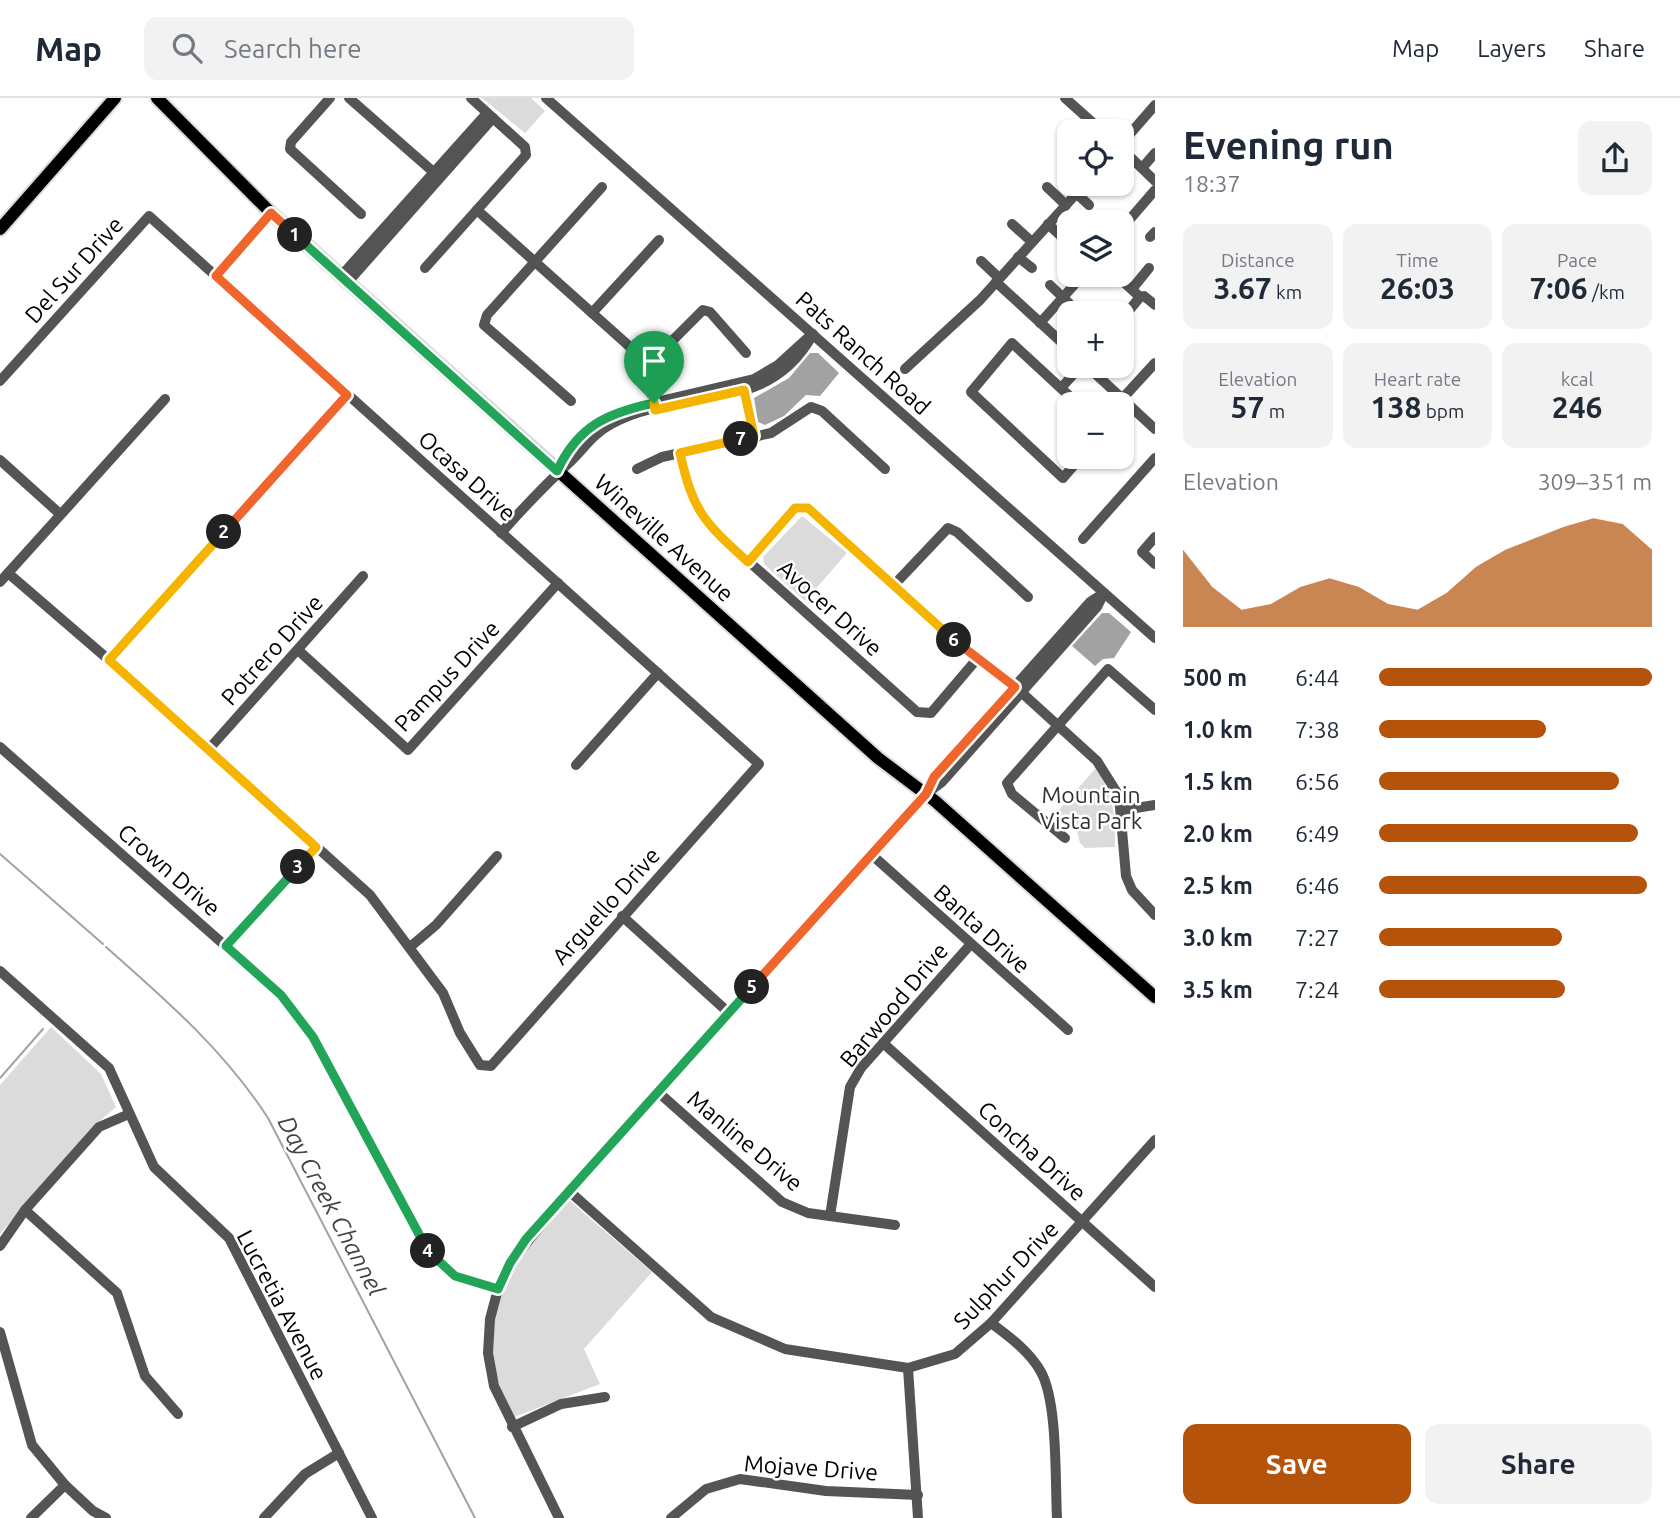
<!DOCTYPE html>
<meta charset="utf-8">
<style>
body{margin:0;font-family:Ubuntu,sans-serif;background:#f2f2f3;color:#1f2937;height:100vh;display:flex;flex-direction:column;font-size:26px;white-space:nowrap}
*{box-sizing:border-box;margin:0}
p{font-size:23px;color:#747a83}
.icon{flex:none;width:38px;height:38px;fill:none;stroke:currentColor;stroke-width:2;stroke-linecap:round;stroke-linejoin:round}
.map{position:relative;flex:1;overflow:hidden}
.side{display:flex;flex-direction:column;background:#fff;width:525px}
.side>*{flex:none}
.tools{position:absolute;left:1057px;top:21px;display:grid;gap:14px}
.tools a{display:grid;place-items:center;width:77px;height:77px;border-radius:14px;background:#fff;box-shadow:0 2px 5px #0004;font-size:35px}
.pin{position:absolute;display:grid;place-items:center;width:60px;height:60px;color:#fff;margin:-72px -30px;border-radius:50% 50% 50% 0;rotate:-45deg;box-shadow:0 0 7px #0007}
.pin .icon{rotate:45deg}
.km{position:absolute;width:35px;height:35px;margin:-18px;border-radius:50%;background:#222;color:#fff;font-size:19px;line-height:35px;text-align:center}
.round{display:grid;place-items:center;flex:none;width:74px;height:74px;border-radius:14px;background:#f2f2f3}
.summary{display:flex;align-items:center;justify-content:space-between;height:119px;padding:0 28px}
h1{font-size:38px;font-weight:600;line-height:52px}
.metrics{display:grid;grid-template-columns:repeat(3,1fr);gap:10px;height:119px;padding:7px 28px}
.metrics div{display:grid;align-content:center;border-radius:14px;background:#f2f2f3;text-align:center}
.metrics b{font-size:30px;font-weight:600}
.metrics small{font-size:19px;font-weight:400}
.metrics p{font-size:19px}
.chart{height:196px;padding:14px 28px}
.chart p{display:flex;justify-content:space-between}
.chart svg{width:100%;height:126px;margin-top:7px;fill:#b45309;opacity:.7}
.button{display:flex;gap:14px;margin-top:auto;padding:14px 28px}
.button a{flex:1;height:80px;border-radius:14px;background:#b45309;color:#fff;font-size:28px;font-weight:600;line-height:80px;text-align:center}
.button a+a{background:#f2f2f3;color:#1f2937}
ul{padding:0 28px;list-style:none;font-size:23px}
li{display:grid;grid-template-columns:112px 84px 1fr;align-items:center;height:52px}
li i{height:18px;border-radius:9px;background:#b45309}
header{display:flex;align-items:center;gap:42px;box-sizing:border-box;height:98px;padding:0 35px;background:#fff;border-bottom:2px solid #e0e1e3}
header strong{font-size:33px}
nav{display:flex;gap:38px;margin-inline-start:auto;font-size:24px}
.search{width:490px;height:63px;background:#f2f2f3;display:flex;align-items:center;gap:18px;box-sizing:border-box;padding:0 24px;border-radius:14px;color:#747a83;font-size:26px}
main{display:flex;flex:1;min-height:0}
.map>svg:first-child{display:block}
</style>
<header>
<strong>Map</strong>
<div class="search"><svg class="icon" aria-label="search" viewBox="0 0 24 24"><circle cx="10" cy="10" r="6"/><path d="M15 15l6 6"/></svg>Search here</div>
<nav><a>Map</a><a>Layers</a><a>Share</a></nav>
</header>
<main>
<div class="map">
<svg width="1155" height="1420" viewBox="0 0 1155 1420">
<rect width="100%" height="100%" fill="#fff"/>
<g fill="#dbdbdb">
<polygon points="482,0 531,0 545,13 525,35"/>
<polygon points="802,418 847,455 805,503 764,466 763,459"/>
<path d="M 1096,670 C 1113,697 1116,717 1115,749 L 1085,750 L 1080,745 L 1076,729 L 1055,716 Z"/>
<polygon points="51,929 101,976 116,1009 96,1026 0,1136 0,987"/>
<path d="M 569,1102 L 652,1174 L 584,1251 L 600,1286 L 514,1319 C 489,1279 485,1226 504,1182 C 518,1152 547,1126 569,1102 Z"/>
</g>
<g fill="#a2a2a2">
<polygon points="810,255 818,255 839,275 820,298 806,297 784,318 765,327 758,324 754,300 789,280"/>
<polygon points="1102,515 1109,515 1131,534 1114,560 1103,561 1095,568 1072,548"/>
</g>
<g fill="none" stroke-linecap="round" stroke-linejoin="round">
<g stroke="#a2a2a2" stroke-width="2">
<polyline points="0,756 103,846"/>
<path d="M 106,849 C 166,902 224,952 268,1020 L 475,1420"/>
<polyline points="0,980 43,931"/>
</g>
<defs>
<g id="major">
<polyline points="157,0 271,115 341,178 878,660 935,703 1155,899"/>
<polyline points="0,131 115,0"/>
</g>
</defs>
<use href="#major" stroke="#dbdbdb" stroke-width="16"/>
<g stroke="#545454" stroke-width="10">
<polyline points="330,0 291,44 290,51 361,116"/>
<polyline points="349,0 438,78"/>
<polyline points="546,0 1155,540"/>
<polyline points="1065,0 1102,33"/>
<polyline points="1122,45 1155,7"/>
<polyline points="1122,51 1155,83"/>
<polyline points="1142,70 1155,55"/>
<polyline points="1047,89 1066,107"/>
<polyline points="1076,95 1089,107"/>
<polyline points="477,112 629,248 647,278 655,310"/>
<polyline points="1130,121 1155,92"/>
<polyline points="1107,123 1108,124"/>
<polyline points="1012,126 1032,144"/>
<polyline points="1048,126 1061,138"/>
<polyline points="1122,130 1124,128"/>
<polyline points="1150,139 1155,134"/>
<polyline points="1122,158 1128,151"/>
<polyline points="1018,159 1032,170"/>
<polyline points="981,163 999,180"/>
<polyline points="425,170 526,57 525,49 471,0"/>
<polyline points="1116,177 1140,199 1144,198 1155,207"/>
<polyline points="216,178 271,115"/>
<polyline points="341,178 487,15"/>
<polyline points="348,184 493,20"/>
<polyline points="996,184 1069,251"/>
<polyline points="1050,187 1075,211"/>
<polyline points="1132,191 1149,170"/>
<polyline points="592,215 659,142"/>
<polyline points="1122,221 1140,199"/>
<polyline points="1040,225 1083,177"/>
<polyline points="640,263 667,248 703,212 710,214 746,255"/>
<polyline points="1087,268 1155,331"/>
<polyline points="905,271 980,202 1085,86"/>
<polyline points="0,283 149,118 759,666 491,968 480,967 460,935 443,895 370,797 109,562 8,475"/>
<polyline points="743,288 754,338"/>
<polyline points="1061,290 1081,268"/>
<polyline points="1122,301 1155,265"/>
<polyline points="571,303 484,227 487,217 602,89"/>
<polyline points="1078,306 1012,245 971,294 1063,380 1081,359"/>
<polyline points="680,355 691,399 708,427 917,614 931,615 977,561"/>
<polyline points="0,362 60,416"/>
<path d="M 559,369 C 571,342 594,322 622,312 L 754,281 L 778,267 L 811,237"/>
<polyline points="637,371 662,359 771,335 811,309 822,313 885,371"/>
<path d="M 501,435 C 524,409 547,385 572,362 C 585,349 594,335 611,326 C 680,288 768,320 813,236"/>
<polyline points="1155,439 1142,454 1155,466"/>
<polyline points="1083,441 1155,360"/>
<polyline points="748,464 795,410 808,410 969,555 1001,576 1097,663 1119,698 1126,778 1132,792 1155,817"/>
<polyline points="0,484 165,301"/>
<polyline points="893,488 948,430 957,434 1028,499"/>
<polyline points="298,552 408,652 558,485"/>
<polyline points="109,562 347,297"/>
<polyline points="0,649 281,897 313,939 424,1149 455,1178 498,1191"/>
<polyline points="208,652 363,478"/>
<polyline points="576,667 658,575"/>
<polyline points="928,692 934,679 1090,504 1101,497"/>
<polyline points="1123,712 1155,707"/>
<polyline points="1065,740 1012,696 1007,685 1108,571 1155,612"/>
<polyline points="872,757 1068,932"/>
<polyline points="622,818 729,915"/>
<polyline points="226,848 316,749"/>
<polyline points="410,849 436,827 497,758"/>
<polyline points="0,873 109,970 154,1069 229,1140 372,1420"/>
<polyline points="883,945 1155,1189"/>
<polyline points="658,994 782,1104 808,1115 895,1127"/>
<polyline points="569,1093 711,1219 785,1251 908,1270 955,1256 991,1225 1155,1042"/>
<polyline points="25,1112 117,1195 145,1278 178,1316"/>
<polyline points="830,1118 850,989 861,970 970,847"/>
<polyline points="0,1148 25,1112 99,1029 129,1016"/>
<path d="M 991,1225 C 1010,1239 1030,1254 1041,1274 C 1058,1305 1055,1383 1057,1420"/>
<polyline points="0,1234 32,1347 65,1387 93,1413 106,1420"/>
<polyline points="908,1270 918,1420"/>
<polyline points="512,1329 561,1306 605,1299"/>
<polyline points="31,1420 65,1387"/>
<polyline points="264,1420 305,1376 339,1355"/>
<polyline points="559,1420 494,1288 488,1255 490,1221 498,1191 510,1165 569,1093 926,696 942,684 1097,509 1104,495"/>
<polyline points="671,1420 706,1391 740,1381 826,1393 918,1397"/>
</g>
<use href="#major" stroke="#000" stroke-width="12"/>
</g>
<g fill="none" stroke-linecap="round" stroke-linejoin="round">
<defs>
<path id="split-1" d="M 295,137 L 557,373 C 578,328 607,315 654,305"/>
<polyline id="split-2" points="224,434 347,297 216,178 271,115 295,137"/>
<polyline id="split-3" points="224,434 109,562 316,749 298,769"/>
<polyline id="split-4" points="298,769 226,848 281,897 313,939 428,1153"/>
<polyline id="split-5" points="428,1153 455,1178 498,1191 510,1165 526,1141 752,889"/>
<polyline id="split-6" points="752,889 926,696 934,679 1015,589 954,542"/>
<path id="split-7" d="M 741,341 L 680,355 C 693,414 704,424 748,464 L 795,410 L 808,410 L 954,542"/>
<polyline id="split-8" points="654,305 655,312 744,292 754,338 741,341"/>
</defs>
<use href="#split-1" stroke="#fff" stroke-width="14"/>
<use href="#split-2" stroke="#fff" stroke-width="14"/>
<use href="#split-3" stroke="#fff" stroke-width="14"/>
<use href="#split-4" stroke="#fff" stroke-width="14"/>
<use href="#split-5" stroke="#fff" stroke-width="14"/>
<use href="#split-6" stroke="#fff" stroke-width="14"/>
<use href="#split-7" stroke="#fff" stroke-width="14"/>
<use href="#split-8" stroke="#fff" stroke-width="14"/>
<use href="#split-1" stroke="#22a559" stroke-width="9"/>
<use href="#split-2" stroke="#f0652b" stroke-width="9"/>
<use href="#split-3" stroke="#f5b400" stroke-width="9"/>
<use href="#split-4" stroke="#22a559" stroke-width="9"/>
<use href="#split-5" stroke="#22a559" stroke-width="9"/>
<use href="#split-6" stroke="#f0652b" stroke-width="9"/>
<use href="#split-7" stroke="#f5b400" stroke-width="9"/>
<use href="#split-8" stroke="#f5b400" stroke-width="9"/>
</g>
<g text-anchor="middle" stroke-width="5" stroke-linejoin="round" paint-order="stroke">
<g font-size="23" fill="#000" stroke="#fff">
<text transform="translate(74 172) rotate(-48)" y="8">Del Sur Drive</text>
<text transform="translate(863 255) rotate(42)" y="8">Pats Ranch Road</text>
<text transform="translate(467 378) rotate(42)" y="8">Ocasa Drive</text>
<text transform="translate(664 440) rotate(42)" y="8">Wineville Avenue</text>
<text transform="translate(830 510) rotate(42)" y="8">Avocer Drive</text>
<text transform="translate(272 552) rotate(-48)" y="8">Potrero Drive</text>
<text transform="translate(447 578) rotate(-47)" y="8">Pampus Drive</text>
<text transform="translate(169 772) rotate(41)" y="8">Crown Drive</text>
<text transform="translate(606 808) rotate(-48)" y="8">Arguello Drive</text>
<text transform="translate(982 831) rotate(42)" y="8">Banta Drive</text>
<text transform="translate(894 907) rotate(-50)" y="8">Barwood Drive</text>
<text transform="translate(745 1043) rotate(40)" y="8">Manline Drive</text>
<text transform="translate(1032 1053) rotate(42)" y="8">Concha Drive</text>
<text transform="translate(1006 1177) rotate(-46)" y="8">Sulphur Drive</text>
<text transform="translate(282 1207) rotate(62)" y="8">Lucretia Avenue</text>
<text transform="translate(811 1370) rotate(4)" y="8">Mojave Drive</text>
</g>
<g font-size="23" fill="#323232" stroke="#fff">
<text x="1091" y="705">Mountain<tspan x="1091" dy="26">Vista Park</tspan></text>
</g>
<g font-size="24" font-style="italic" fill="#434343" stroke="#fff">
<text transform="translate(331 1108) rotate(62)" y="8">Day Creek Channel</text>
</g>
</g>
</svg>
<div class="tools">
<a><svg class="icon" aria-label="locate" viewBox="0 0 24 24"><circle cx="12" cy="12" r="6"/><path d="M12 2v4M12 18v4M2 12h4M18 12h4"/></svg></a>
<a><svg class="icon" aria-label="layers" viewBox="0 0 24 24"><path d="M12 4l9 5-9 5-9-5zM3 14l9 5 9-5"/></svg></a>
<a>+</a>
<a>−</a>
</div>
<div class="pin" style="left:654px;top:305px;background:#1e9e55"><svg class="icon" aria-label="arrive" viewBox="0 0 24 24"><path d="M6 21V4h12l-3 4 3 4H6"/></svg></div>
<b class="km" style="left:295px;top:137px">1</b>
<b class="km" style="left:224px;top:434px">2</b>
<b class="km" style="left:298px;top:769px">3</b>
<b class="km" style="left:428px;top:1153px">4</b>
<b class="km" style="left:752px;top:889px">5</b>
<b class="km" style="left:954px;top:542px">6</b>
<b class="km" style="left:741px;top:341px">7</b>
</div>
<section class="side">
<div class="summary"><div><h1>Evening run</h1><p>18:37</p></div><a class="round"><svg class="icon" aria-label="share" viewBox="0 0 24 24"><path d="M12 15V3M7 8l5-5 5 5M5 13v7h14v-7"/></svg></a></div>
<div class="metrics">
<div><p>Distance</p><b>3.67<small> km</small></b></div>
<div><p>Time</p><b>26:03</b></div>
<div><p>Pace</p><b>7:06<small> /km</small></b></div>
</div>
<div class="metrics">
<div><p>Elevation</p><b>57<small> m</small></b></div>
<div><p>Heart rate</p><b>138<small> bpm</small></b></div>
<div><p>kcal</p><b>246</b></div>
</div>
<div class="chart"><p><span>Elevation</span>309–351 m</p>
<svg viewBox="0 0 160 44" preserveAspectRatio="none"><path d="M0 44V17L10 30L20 38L30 36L40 30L50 27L60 30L70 36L80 38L90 32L100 23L110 17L120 13L130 9L140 6L150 8L160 17V44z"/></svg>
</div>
<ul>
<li><b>500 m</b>6:44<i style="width:100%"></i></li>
<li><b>1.0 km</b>7:38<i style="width:61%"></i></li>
<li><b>1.5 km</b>6:56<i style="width:88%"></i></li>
<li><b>2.0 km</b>6:49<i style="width:95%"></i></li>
<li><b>2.5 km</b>6:46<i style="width:98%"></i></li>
<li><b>3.0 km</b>7:27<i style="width:67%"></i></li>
<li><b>3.5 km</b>7:24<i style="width:68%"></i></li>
</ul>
<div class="button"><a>Save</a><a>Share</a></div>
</section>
</main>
